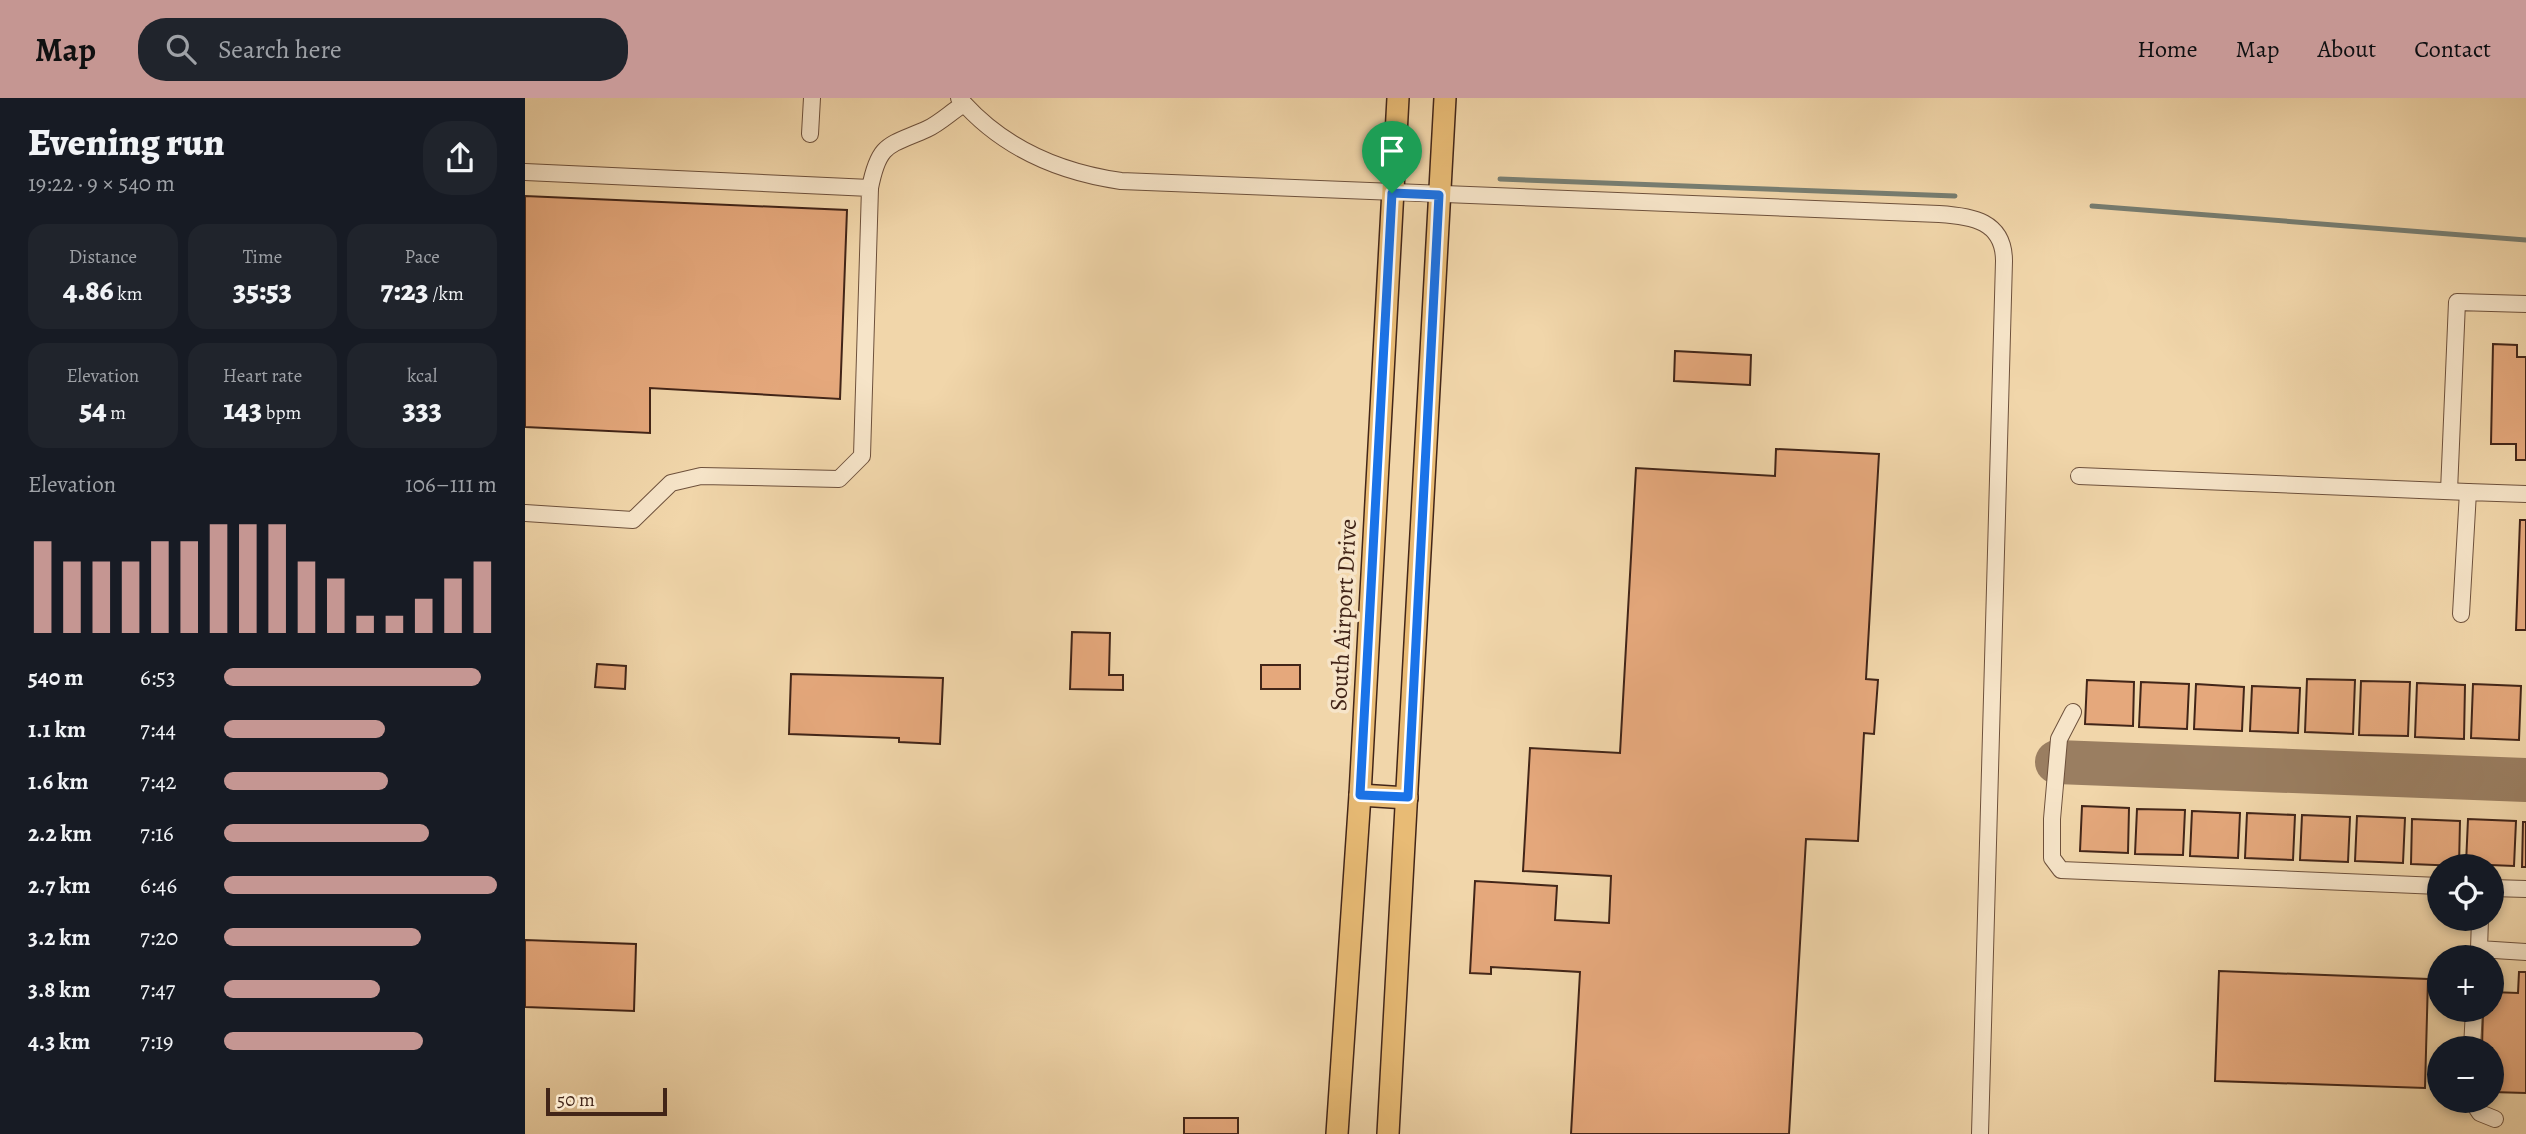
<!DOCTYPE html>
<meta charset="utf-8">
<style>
body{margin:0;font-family:Alegreya,serif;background:#20242c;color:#f1f3f6;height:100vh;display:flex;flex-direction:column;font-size:26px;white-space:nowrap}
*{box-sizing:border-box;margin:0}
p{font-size:23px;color:#9ea1a6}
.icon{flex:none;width:38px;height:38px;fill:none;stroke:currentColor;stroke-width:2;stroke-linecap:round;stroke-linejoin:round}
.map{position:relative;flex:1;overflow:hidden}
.drawer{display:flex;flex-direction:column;background:#171b24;width:525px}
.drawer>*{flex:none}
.buttons{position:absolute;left:1902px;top:756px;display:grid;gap:14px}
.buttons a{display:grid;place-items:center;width:77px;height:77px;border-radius:50%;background:#171b24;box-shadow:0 4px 10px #0003;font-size:35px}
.scale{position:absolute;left:21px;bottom:18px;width:121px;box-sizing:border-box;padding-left:7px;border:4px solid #422518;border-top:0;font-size:19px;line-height:24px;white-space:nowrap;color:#422518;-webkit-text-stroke:5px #f6e4c8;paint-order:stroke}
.pin{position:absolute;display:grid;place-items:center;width:60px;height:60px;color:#fff;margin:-72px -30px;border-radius:50% 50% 50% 0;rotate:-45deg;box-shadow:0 0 7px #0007}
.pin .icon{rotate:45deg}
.round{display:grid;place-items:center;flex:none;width:74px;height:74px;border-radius:28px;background:#20242c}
.overview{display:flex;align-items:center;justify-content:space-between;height:119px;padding:0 28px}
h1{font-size:38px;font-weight:800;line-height:52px}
.stats{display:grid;grid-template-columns:repeat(3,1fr);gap:10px;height:119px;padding:7px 28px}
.stats div{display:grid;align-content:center;border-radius:18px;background:#20242c;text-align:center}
.stats b{font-size:30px;font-weight:800}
.stats small{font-size:19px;font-weight:400}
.stats p{font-size:19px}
.chart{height:196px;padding:14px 28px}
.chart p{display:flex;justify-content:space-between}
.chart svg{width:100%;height:126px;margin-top:7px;stroke:#c59692;stroke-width:6}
ul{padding:0 28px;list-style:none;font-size:23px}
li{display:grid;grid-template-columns:112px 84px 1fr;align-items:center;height:52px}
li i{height:18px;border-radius:9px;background:#c59692}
header{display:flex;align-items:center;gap:42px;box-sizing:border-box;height:98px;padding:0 35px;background:#c59692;color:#111}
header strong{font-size:33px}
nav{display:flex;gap:38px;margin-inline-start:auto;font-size:24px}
.search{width:490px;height:63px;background:#20242c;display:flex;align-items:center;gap:18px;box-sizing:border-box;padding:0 24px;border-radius:28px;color:#9ea1a6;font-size:26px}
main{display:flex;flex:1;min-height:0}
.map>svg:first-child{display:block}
</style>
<header>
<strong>Map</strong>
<div class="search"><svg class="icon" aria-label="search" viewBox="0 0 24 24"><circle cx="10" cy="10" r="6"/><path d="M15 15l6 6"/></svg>Search here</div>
<nav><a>Home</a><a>Map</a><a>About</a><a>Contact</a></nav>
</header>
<main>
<section class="drawer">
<div class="overview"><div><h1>Evening run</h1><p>19:22 · 9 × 540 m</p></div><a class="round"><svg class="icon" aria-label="share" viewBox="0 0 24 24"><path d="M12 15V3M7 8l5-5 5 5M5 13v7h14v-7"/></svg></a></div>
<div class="stats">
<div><p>Distance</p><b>4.86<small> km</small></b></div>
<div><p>Time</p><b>35:53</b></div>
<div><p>Pace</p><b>7:23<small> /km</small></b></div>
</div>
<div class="stats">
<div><p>Elevation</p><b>54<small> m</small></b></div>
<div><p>Heart rate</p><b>143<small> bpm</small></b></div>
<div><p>kcal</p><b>333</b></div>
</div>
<div class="chart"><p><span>Elevation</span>106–111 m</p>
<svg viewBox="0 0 160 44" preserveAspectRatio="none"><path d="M5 44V12M15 44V19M25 44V19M35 44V19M45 44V12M55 44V12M65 44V6M75 44V6M85 44V6M95 44V19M105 44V25M115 44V38M125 44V38M135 44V32M145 44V25M155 44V19"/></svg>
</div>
<ul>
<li><b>540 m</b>6:53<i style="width:94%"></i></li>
<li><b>1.1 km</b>7:44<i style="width:59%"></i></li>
<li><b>1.6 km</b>7:42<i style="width:60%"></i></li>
<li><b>2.2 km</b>7:16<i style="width:75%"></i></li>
<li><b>2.7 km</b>6:46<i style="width:100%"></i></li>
<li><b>3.2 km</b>7:20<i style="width:72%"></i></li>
<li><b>3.8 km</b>7:47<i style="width:57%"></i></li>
<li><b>4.3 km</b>7:19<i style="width:73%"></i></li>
</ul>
</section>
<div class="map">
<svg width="2001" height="1036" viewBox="0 0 2001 1036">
<rect width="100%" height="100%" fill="#f1d6aa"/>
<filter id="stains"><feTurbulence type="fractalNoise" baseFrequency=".00286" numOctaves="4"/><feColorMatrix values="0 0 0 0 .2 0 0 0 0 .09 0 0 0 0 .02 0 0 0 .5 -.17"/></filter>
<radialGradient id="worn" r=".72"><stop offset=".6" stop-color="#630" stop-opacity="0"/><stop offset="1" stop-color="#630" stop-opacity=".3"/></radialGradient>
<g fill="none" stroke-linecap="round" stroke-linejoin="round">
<g stroke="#777e72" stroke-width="5">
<polyline points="975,81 1430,98"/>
<polyline points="1567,108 2001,142"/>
</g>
<polyline stroke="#9a7e61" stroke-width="44" points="1532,664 2001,682"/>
</g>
<g fill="#e5a87c" stroke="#422518" stroke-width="2">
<polygon points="0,98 322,112 315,301 125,290 125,335 0,329"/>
<polygon points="1968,246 1992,247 1992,259 2001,259 2001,362 1991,362 1991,346 1966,346"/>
<polygon points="1150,253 1226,257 1225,287 1149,283"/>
<polygon points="1251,351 1354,356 1341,581 1353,582 1349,636 1339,635 1333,743 1281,741 1264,1036 1046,1036 1055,874 966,869 966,876 945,875 950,783 1032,788 1030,822 1084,825 1086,778 998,773 1005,650 1095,655 1111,370 1250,378"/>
<polygon points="1995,422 2001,422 2001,532 1991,532"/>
<polygon points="547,534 585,535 584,577 598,577 598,592 545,591"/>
<polygon points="72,566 101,568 100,591 70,589"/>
<rect x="736" y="567" width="39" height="24"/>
<polygon points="266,576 418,580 415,646 374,644 374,640 264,636"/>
<polygon points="1782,581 1830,582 1828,636 1780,634"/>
<polygon points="1562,582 1609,584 1608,628 1560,626"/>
<polygon points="1836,583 1885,584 1883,638 1834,637"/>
<polygon points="1616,584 1664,586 1662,631 1614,629"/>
<polygon points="1892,585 1940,587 1939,641 1890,639"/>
<polygon points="1671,586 1719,589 1717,633 1669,631"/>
<polygon points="1948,586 1996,588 1994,642 1946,640"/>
<polygon points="1727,588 1775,590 1773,635 1725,633"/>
<polygon points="1557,708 1604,710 1603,755 1555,753"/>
<polygon points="1612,711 1660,712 1658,757 1610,756"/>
<polygon points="1667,713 1715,715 1713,760 1665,758"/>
<polygon points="1722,715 1770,717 1768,762 1720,760"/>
<polygon points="1777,717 1825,719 1823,764 1775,762"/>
<polygon points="1832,718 1880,720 1878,765 1830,763"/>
<polygon points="1887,721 1935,723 1934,768 1886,766"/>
<polygon points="1943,721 1991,723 1989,768 1941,766"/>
<polygon points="1998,724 2001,724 2001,769 1997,769"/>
<polygon points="0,842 111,846 109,913 0,909"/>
<polygon points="1694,873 1903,881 1900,990 1690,983"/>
<polygon points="1994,874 2001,874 2001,995 1967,994 1967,950 1957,950 1958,912 1967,912 1967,894 1993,895"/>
<rect x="659" y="1020" width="54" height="16"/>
</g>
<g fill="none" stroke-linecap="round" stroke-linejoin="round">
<defs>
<g id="minor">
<path d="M 434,0 C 476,49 533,74 596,83 L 1414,116 C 1447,118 1479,123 1479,163 L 1455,1036"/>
<polyline points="285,36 287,0"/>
<polyline points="0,74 345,90 337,358 314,381 176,378 146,385 108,422 0,415"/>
<path d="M 345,90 C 354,44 364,48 402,31 C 415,25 427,13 439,6"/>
<polyline points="1554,378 1943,394"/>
<polyline points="1924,393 1932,204 2001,206"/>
<polyline points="1936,516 1943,394 2001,396"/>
<polyline points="1548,614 1534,641 1527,721 1527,760 1536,772 1914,788"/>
<polyline points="1967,790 2001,791"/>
<polyline points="1955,821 1954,851 2001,854"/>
<polyline points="1947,950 1949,912"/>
<polyline points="1947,1003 1955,1015 1970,1021"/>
</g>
<g id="major">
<polyline points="835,697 882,700"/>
<polyline points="812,1036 835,697 873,0"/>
<polyline points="863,1036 920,0"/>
</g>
</defs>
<use href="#minor" stroke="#6e513c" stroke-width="18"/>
<use href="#major" stroke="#422518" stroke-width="24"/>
<use href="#minor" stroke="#f6e4c8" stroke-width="16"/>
<use href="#major" stroke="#e8bb75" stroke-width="21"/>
</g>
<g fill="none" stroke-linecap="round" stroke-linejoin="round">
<defs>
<polygon id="route" points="867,95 914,97 883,699 835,697"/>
</defs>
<use href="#route" stroke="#fff" stroke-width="14"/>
<use href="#route" stroke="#1a73e8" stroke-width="9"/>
</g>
<g text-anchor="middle" stroke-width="7" stroke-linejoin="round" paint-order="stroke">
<g font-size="24" fill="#422518" stroke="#f6e4c8">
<text transform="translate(818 517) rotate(-87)" y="8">South Airport Drive</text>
</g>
</g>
<rect width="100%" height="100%" filter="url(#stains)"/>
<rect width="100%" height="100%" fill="url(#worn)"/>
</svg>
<div class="buttons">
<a><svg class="icon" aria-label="locate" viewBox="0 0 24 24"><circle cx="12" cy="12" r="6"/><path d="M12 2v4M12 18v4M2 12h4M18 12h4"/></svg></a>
<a>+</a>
<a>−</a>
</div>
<div class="scale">50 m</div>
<div class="pin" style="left:867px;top:95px;background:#1e9e55"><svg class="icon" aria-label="arrive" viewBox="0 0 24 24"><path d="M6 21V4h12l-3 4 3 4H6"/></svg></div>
</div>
</main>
